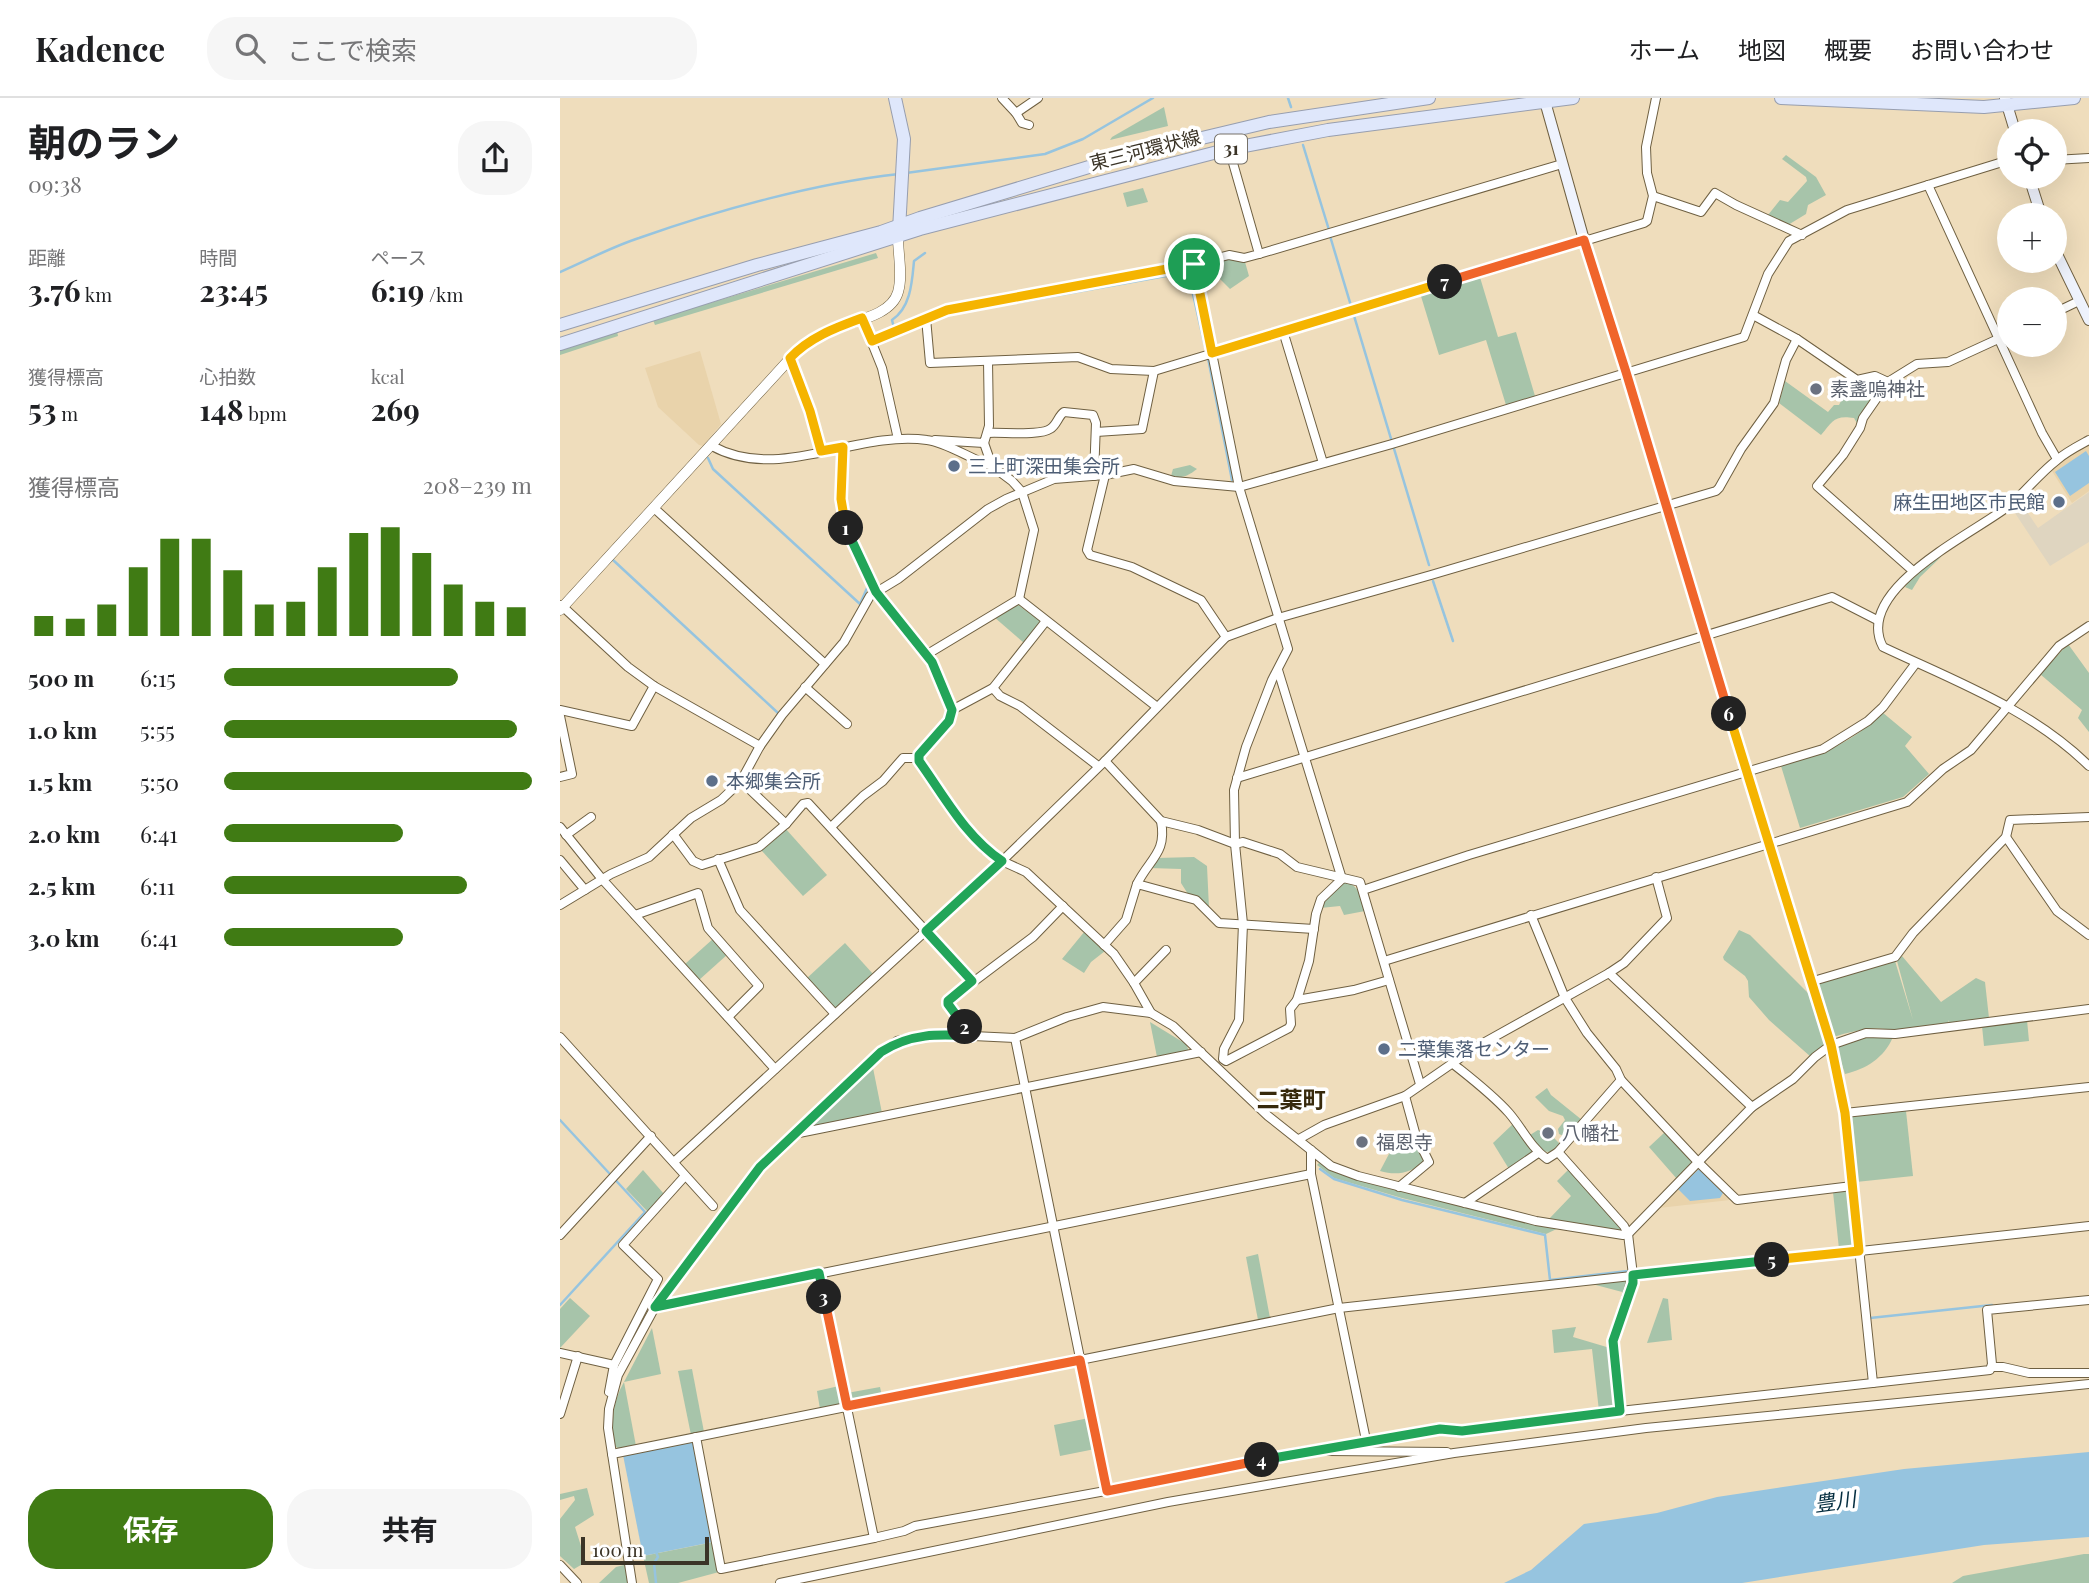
<!DOCTYPE html>
<html lang="ja">
<meta charset="utf-8">
<style>
body{margin:0;font-family:"Playfair Display","Noto Sans JP",serif;background:#f6f6f6;color:#202124;height:100vh;display:flex;flex-direction:column;font-size:26px;white-space:nowrap}
*{box-sizing:border-box;margin:0}
p{font-size:23px;color:#757577}
.icon{flex:none;width:38px;height:38px;fill:none;stroke:currentColor;stroke-width:2;stroke-linecap:round;stroke-linejoin:round}
.map{position:relative;flex:1;overflow:hidden}
.details{display:flex;flex-direction:column;background:#fff;width:560px}
.details>*{flex:none}
.controls{position:absolute;left:1437px;top:21px;display:grid;gap:14px}
.controls a{display:grid;place-items:center;width:70px;height:70px;border-radius:50%;background:#fff;box-shadow:0 7px 28px #0002;font-size:35px}
.scale{position:absolute;left:21px;bottom:18px;width:128px;box-sizing:border-box;padding-left:7px;border:4px solid #3b3427;border-top:0;font-size:19px;line-height:24px;white-space:nowrap;color:#3b3427;-webkit-text-stroke:5px #fff;paint-order:stroke}
.pin{position:absolute;display:grid;place-items:center;width:60px;height:60px;color:#fff;margin:-30px;border:4px solid #fff;border-radius:50%;box-shadow:0 2px 7px #0007}
.km{position:absolute;width:35px;height:35px;margin:-18px;border-radius:50%;background:#222;color:#fff;font-size:19px;line-height:35px;text-align:center}
.round{display:grid;place-items:center;flex:none;width:74px;height:74px;border-radius:28px;background:#f6f6f6}
.headline{display:flex;align-items:center;justify-content:space-between;height:119px;padding:0 28px}
h1{font-size:38px;font-weight:700;line-height:52px}
.metrics{display:grid;grid-template-columns:repeat(3,1fr);gap:10px;height:119px;padding:7px 28px}
.metrics div{display:grid;align-content:center}
.metrics b{font-size:30px;font-weight:700}
.metrics small{font-size:19px;font-weight:400}
.metrics p{font-size:19px}
.chart{height:196px;padding:14px 28px}
.chart p{display:flex;justify-content:space-between}
.chart svg{width:100%;height:126px;margin-top:7px;stroke:#407b14;stroke-width:6}
.primary-button{display:flex;gap:14px;margin-top:auto;padding:14px 28px}
.primary-button a{flex:1;height:80px;border-radius:28px;background:#407b14;color:#fff;font-size:28px;font-weight:700;line-height:80px;text-align:center}
.primary-button a+a{background:#f6f6f6;color:#202124}
ul{padding:0 28px;list-style:none;font-size:23px}
li{display:grid;grid-template-columns:112px 84px 1fr;align-items:center;height:52px}
li i{height:18px;border-radius:9px;background:#407b14}
header{display:flex;align-items:center;gap:42px;box-sizing:border-box;height:98px;padding:0 35px;background:#fff;border-bottom:2px solid #e0e0e0}
header strong{font-size:33px}
nav{display:flex;gap:38px;margin-inline-start:auto;font-size:24px}
.search{width:490px;height:63px;background:#f6f6f6;display:flex;align-items:center;gap:18px;box-sizing:border-box;padding:0 24px;border-radius:28px;color:#757577;font-size:26px}
main{display:flex;flex:1;min-height:0}
.map>svg:first-child{display:block}
</style>
<header>
<strong>Kadence</strong>
<div class="search"><svg class="icon" aria-label="search" viewBox="0 0 24 24"><circle cx="10" cy="10" r="6"/><path d="M15 15l6 6"/></svg>ここで検索</div>
<nav><a>ホーム</a><a>地図</a><a>概要</a><a>お問い合わせ</a></nav>
</header>
<main>
<section class="details">
<div class="headline"><div><h1>朝のラン</h1><p>09:38</p></div><a class="round"><svg class="icon" aria-label="share" viewBox="0 0 24 24"><path d="M12 15V3M7 8l5-5 5 5M5 13v7h14v-7"/></svg></a></div>
<div class="metrics">
<div><p>距離</p><b>3.76<small> km</small></b></div>
<div><p>時間</p><b>23:45</b></div>
<div><p>ペース</p><b>6:19<small> /km</small></b></div>
</div>
<div class="metrics">
<div><p>獲得標高</p><b>53<small> m</small></b></div>
<div><p>心拍数</p><b>148<small> bpm</small></b></div>
<div><p>kcal</p><b>269</b></div>
</div>
<div class="chart"><p><span>獲得標高</span>208–239 m</p>
<svg viewBox="0 0 160 44" preserveAspectRatio="none"><path d="M5 44V37M15 44V38M25 44V33M35 44V20M45 44V10M55 44V10M65 44V21M75 44V33M85 44V32M95 44V20M105 44V8M115 44V6M125 44V15M135 44V26M145 44V32M155 44V34"/></svg>
</div>
<ul>
<li><b>500 m</b>6:15<i style="width:76%"></i></li>
<li><b>1.0 km</b>5:55<i style="width:95%"></i></li>
<li><b>1.5 km</b>5:50<i style="width:100%"></i></li>
<li><b>2.0 km</b>6:41<i style="width:58%"></i></li>
<li><b>2.5 km</b>6:11<i style="width:79%"></i></li>
<li><b>3.0 km</b>6:41<i style="width:58%"></i></li>
</ul>
<div class="primary-button"><a>保存</a><a>共有</a></div>
</section>
<div class="map">
<svg width="1529" height="1485" viewBox="0 0 1529 1485">
<rect width="100%" height="100%" fill="#efddbc"/>
<g fill="#e9d3ab">
<polygon points="140,253 161,326 143,348 139,347 98,309 85,270"/>
<polygon points="1529,346 1529,393 1512,405 1492,373 1501,363"/>
<polygon points="1139,1069 1172,1101 1170,1102 1099,1110"/>
</g>
<polygon fill="#dfd5c0" points="1529,394 1529,444 1490,468 1451,409 1459,402 1478,430"/>
<g fill="#a7c4aa">
<polygon points="604,9 608,28 550,42 552,39"/>
<polygon points="1226,57 1256,79 1266,97 1248,107 1246,116 1228,127 1208,117 1220,102 1228,104 1247,83 1246,79 1222,61"/>
<polygon points="583,90 588,104 567,109 563,95"/>
<polygon points="316,155 318,160 95,227 93,222"/>
<polygon points="668,160 685,164 689,178 670,191 653,174 662,162"/>
<polygon points="919,176 938,239 956,234 975,298 946,307 926,242 879,257 860,195"/>
<polygon points="57,233 58,238 0,257 0,252"/>
<path d="M 1225,283 L 1268,314 L 1274,307 L 1279,307 L 1283,299 L 1280,294 L 1285,285 L 1292,288 L 1296,284 L 1324,285 L 1298,327 L 1294,320 C 1274,317 1273,323 1261,337 L 1219,305 Z"/>
<path d="M 630,367 L 637,371 C 628,378 622,381 611,378 L 613,371 Z"/>
<polygon points="1382,458 1360,479 1352,492 1345,489 1355,475"/>
<polygon points="457,506 479,522 480,525 464,545 434,519"/>
<polygon points="1508,546 1529,575 1529,634 1518,620 1522,612 1480,576"/>
<path d="M 1322,614 L 1352,639 L 1345,648 L 1369,676 L 1343,699 L 1240,730 L 1221,668 C 1260,657 1294,645 1322,614 Z"/>
<polygon points="225,730 267,777 243,798 201,752"/>
<polygon points="634,759 647,768 649,810 636,799 628,796 621,785 621,771 589,770 597,760"/>
<path d="M 785,784 C 800,787 800,800 805,813 L 784,817 L 780,808 L 760,810 L 762,805 Z"/>
<polygon points="1179,832 1190,837 1254,901 1267,942 1266,947 1251,959 1209,922 1189,899 1188,883 1185,878 1164,862 1163,859"/>
<polygon points="525,833 545,853 531,864 524,875 502,861"/>
<polygon points="154,840 168,856 139,882 125,866"/>
<polygon points="285,845 313,876 274,912 246,881"/>
<path d="M 1342,858 L 1381,904 L 1416,880 L 1425,884 L 1429,920 L 1390,925 L 1388,922 L 1389,925 L 1336,933 C 1314,927 1294,933 1273,939 L 1256,885 L 1335,863 L 1353,922 L 1337,863 Z"/>
<polygon points="1467,922 1469,943 1424,948 1422,928"/>
<polygon points="590,924 626,946 629,953 597,959"/>
<path d="M 1307,937 L 1333,939 C 1324,960 1306,971 1285,976 L 1276,947 Z"/>
<polygon points="312,965 322,1015 245,1030"/>
<polygon points="987,990 991,997 1022,1022 1006,1039 999,1036 998,1031 1005,1022 1003,1018 989,1013 975,999"/>
<polygon points="1346,1013 1353,1078 1296,1084 1289,1019"/>
<polygon points="954,1025 974,1054 949,1071 933,1045"/>
<polygon points="978,1032 991,1037 1000,1046 990,1054 980,1053 970,1037"/>
<polygon points="1105,1034 1134,1065 1117,1081 1089,1049"/>
<path d="M 853,1042 L 864,1064 C 850,1075 837,1078 820,1073 L 830,1054 Z"/>
<polygon points="761,1063 770,1071 1003,1128 986,1136 842,1100 774,1080 757,1067"/>
<polygon points="1009,1071 1063,1133 989,1121 1011,1098 997,1083"/>
<polygon points="83,1072 104,1096 88,1114 66,1091"/>
<polygon points="1289,1092 1295,1149 1279,1151 1273,1094"/>
<polygon points="698,1156 710,1220 698,1222 686,1159"/>
<polygon points="1070,1181 1066,1195 1032,1186"/>
<polygon points="10,1200 30,1218 0,1250 0,1211"/>
<polygon points="1103,1200 1108,1201 1112,1242 1087,1245"/>
<polygon points="1016,1229 1013,1239 1050,1250 1056,1311 1039,1313 1032,1251 994,1255 992,1232"/>
<polygon points="92,1230 101,1276 64,1284"/>
<polygon points="132,1271 144,1334 131,1337 118,1273"/>
<path d="M 64,1284 L 76,1348 L 60,1351 L 54,1348 C 51,1325 52,1305 64,1284 Z"/>
<polygon points="279,1288 283,1306 260,1311 257,1293"/>
<polygon points="320,1289 322,1298 289,1305 287,1295"/>
<polygon points="529,1320 535,1351 500,1358 494,1327"/>
<polygon points="27,1390 34,1417 15,1429 26,1464 14,1471 0,1458 0,1421 15,1402 14,1398 0,1402 0,1396"/>
<polygon points="154,1444 159,1474 118,1485 89,1485 83,1458"/>
<polygon points="1524,1456 1529,1456 1529,1485 1392,1485 1403,1478"/>
<polygon points="68,1466 70,1485 39,1485 56,1469"/>
</g>
<g fill="#96c4df">
<polygon points="1526,353 1529,358 1529,385 1510,398 1495,374"/>
<polygon points="1139,1071 1163,1095 1160,1100 1130,1103 1118,1091"/>
<polygon points="133,1343 153,1444 83,1458 63,1357"/>
<polygon points="1529,1354 1529,1439 1424,1447 1182,1485 944,1485 971,1472 1024,1426 1097,1415 1157,1399 1344,1371"/>
</g>
<g fill="none" stroke-linecap="round" stroke-linejoin="round">
<g stroke="#96c4df" stroke-width="2.5">
<polyline points="728,0 731,9"/>
<polyline points="743,47 769,132"/>
<polyline points="346,75 485,56 523,41 593,0"/>
<polyline points="770,138 869,467"/>
<path d="M 0,174 C 26,163 51,149 79,140 C 158,112 256,85 339,76"/>
<polyline points="381,218 628,174 646,253"/>
<path d="M 333,226 L 332,222 C 351,209 352,184 354,163 L 365,155"/>
<polyline points="648,260 672,382"/>
<polyline points="148,360 153,371 300,506 308,488"/>
<polyline points="53,462 218,615"/>
<polyline points="873,483 893,543"/>
<polyline points="0,1022 85,1114 0,1207"/>
<polyline points="760,1071 774,1081 842,1102 985,1137 990,1182 1068,1173"/>
<polyline points="1310,1220 1432,1207"/>
<polyline points="96,1485 94,1465 98,1459 96,1454"/>
</g>
<defs>
<g id="minor">
<polyline points="442,0 456,15 462,25 469,27"/>
<polyline points="456,15 478,0"/>
<polyline points="1494,62 1529,60"/>
<polyline points="1368,87 1482,335 1497,361"/>
<polyline points="1093,98 1141,114 1155,95 1176,107 1242,137"/>
<polyline points="699,156 1002,66"/>
<polyline points="634,166 679,389 728,551 712,582 686,649 674,692 675,746 683,826 679,922 664,951 663,961 666,963 729,930 731,926 730,911 737,902 794,892 829,882"/>
<polyline points="1494,215 1519,203"/>
<polyline points="1193,217 1237,241 1297,282 1315,278 1328,284"/>
<polyline points="302,220 322,270 338,341"/>
<polyline points="366,220 370,265 518,259 551,271 594,273 1084,125 1087,123 1093,98 1087,75 1086,49 1096,0"/>
<polyline points="723,233 763,365"/>
<polyline points="312,242 387,212 634,166 669,157 684,160 699,156 669,51"/>
<polyline points="230,260 250,313 261,353"/>
<polyline points="1066,274 1186,675 1271,947 1285,1015 1313,1285"/>
<polyline points="536,334 582,331 594,273"/>
<path d="M 428,335 C 442,334 480,338 490,331 C 497,327 498,318 504,314 L 533,317 L 536,325 L 534,378"/>
<polyline points="375,342 424,345 429,328 428,263"/>
<path d="M 1529,342 C 1518,348 1506,354 1497,362 C 1480,375 1466,393 1450,407 C 1415,435 1292,491 1323,549 C 1395,583 1471,611 1529,668"/>
<path d="M 152,348 C 219,385 296,332 367,342 C 386,344 412,362 432,368"/>
<polyline points="283,349 281,401 284,424 316,494 372,564 392,612 389,623 359,657 359,663 406,731 424,751 442,763 466,774 554,856 574,885 591,915"/>
<polyline points="545,377 527,452 530,457 572,469 641,502 666,539"/>
<polyline points="94,410 265,566"/>
<polyline points="1352,472 1257,388 1283,357 1300,330 1303,320 1328,284 1357,266 1388,264 1449,236"/>
<polyline points="459,501 597,609"/>
<polyline points="1,507 68,569 94,588 200,648"/>
<polyline points="366,557 459,501 474,432 462,394 452,383 432,368 424,345"/>
<polyline points="718,572 782,781"/>
<polyline points="245,589 287,626"/>
<polyline points="433,590 440,598 460,608 538,668"/>
<polyline points="0,612 72,628 94,588"/>
<polyline points="392,612 433,590 486,523"/>
<polyline points="0,618 12,676 0,679"/>
<polyline points="545,663 601,723 638,732 675,746 683,744 720,756 737,769 800,784 860,986"/>
<polyline points="677,680 1272,499 1317,522"/>
<polyline points="181,683 226,726"/>
<polyline points="0,729 42,781 215,971"/>
<polyline points="271,729 303,698 323,683 343,660 358,660"/>
<polyline points="113,736 133,763 142,767 199,749 226,726 243,706 248,705 412,883"/>
<polyline points="6,737 31,719"/>
<polyline points="1446,739 1497,813 1529,837"/>
<polyline points="158,761 180,812 275,916"/>
<polyline points="0,762 25,792"/>
<path d="M 577,786 C 590,760 607,755 601,723"/>
<polyline points="803,792 909,757 1263,651 1308,623 1323,609 1356,565"/>
<polyline points="0,807 51,776 89,759 131,720 161,702 181,683 200,648 222,617 284,544 310,498 338,481 428,411 446,401 494,381 545,377 574,371 614,383 679,389 832,346 1184,239 1208,176 1229,143 1287,112 1449,62"/>
<polyline points="75,817 138,795 148,830 199,888 168,919"/>
<polyline points="971,817 1005,900 1027,935 1056,971 1061,982 1138,1064 1177,1102 1292,1088"/>
<polyline points="544,847 566,822 577,786 636,802 659,825 754,831"/>
<polyline points="824,863 1347,704 1383,671 1411,652 1499,548 1529,528"/>
<polyline points="1049,875 1192,1009"/>
<polyline points="1250,884 1335,859 1353,835 1446,739 1450,722 1529,719"/>
<polyline points="574,885 606,852"/>
<polyline points="737,902 749,863 756,816 761,801 782,781"/>
<polyline points="412,938 388,906 388,903 473,839 503,808"/>
<polyline points="0,939 153,1108"/>
<polyline points="455,940 547,1393"/>
<path d="M 892,965 C 912,981 932,996 949,1015 C 962,1030 971,1050 987,1061 L 998,1054"/>
<polyline points="1285,1015 1529,989"/>
<polyline points="239,1035 641,954"/>
<polyline points="739,1041 764,1027 845,998 916,949 1049,875 1064,865 1107,820 1096,779"/>
<polyline points="751,1052 751,1076 806,1342"/>
<polyline points="114,1064 442,763 545,663 666,539 718,520 871,477 1156,393 1159,390 1181,351 1214,305 1226,262 1237,241"/>
<polyline points="839,1089 869,1064 856,1038 845,998"/>
<polyline points="905,1105 978,1055"/>
<polyline points="0,1137 91,1038"/>
<polyline points="259,1175 314,1440"/>
<polyline points="95,1209 751,1076"/>
<polyline points="0,1255 54,1267"/>
<polyline points="1432,1269 1443,1269 1469,1275 1529,1275"/>
<polyline points="49,1294 54,1267 98,1181 63,1147 125,1078"/>
<polyline points="1060,1313 1052,1247 1073,1177 1068,1136 1064,1128 998,1054 1061,982"/>
<polyline points="0,1316 18,1258"/>
<polyline points="136,1339 161,1471 314,1440 344,1433 355,1428 627,1378 740,1354 880,1331 902,1333 1060,1313 1430,1272 1432,1266 1427,1212 1529,1202"/>
<polyline points="767,1353 887,1354"/>
<polyline points="52,1356 779,1210 1529,1128"/>
<polyline points="0,1467 17,1485"/>
<polyline points="72,1485 48,1330 49,1311 58,1277 95,1209 200,1069 321,954 337,943 371,936 455,940 507,919 543,909 591,915 613,928 708,1018 771,1068 798,1078 976,1123 1063,1137 1068,1136 1192,1009 1233,981 1255,959 1271,947 1306,935 1335,936 1529,911"/>
<polyline points="220,1485 608,1404 894,1355 1086,1330 1529,1286"/>
</g>
<path id="tertiary" d="M 0,512 L 238,252 C 247,244 258,237 270,232 C 291,223 331,219 338,194 C 343,177 338,157 338,139"/>
<g id="secondary">
<polyline points="984,0 1024,142 1066,274"/>
<polyline points="1445,0 1455,33"/>
<polyline points="1469,79 1481,117"/>
<polyline points="1494,150 1529,222"/>
</g>
<g id="primary">
<polyline points="335,0 344,41 339,132"/>
<polyline points="1221,0 1424,9 1514,0"/>
<polyline points="0,227 197,167 321,134 360,120 562,59 709,24 869,0"/>
<polyline points="0,246 360,131 669,51 768,32 1013,0"/>
</g>
</defs>
<use href="#minor" stroke="#6f6042" stroke-width="10"/>
<use href="#tertiary" stroke="#6f6042" stroke-width="11"/>
<use href="#secondary" stroke="#6f6042" stroke-width="12"/>
<use href="#primary" stroke="#979eaf" stroke-width="14"/>
<use href="#minor" stroke="#fff" stroke-width="8"/>
<use href="#tertiary" stroke="#fff" stroke-width="10"/>
<use href="#secondary" stroke="#eff3fd" stroke-width="10"/>
<use href="#primary" stroke="#dfe7fb" stroke-width="12"/>
</g>
<g fill="none" stroke-linecap="round" stroke-linejoin="round">
<defs>
<path id="split-1" d="M 286,430 L 281,401 L 283,349 L 261,353 L 250,313 L 230,260 C 250,239 275,230 302,220 L 312,243 L 387,212 L 634,166"/>
<path id="split-2" d="M 286,430 L 316,494 L 372,564 L 392,612 L 389,623 L 359,657 L 359,663 C 385,699 405,738 442,763 L 366,833 L 412,883 L 388,903 L 388,906 L 405,929"/>
<path id="split-3" d="M 264,1199 L 259,1175 L 95,1209 L 200,1069 L 321,954 C 351,935 378,936 412,938 L 405,929"/>
<polyline id="split-4" points="264,1199 287,1308 520,1262 547,1393 702,1362"/>
<polyline id="split-5" points="702,1362 880,1331 902,1333 1060,1313 1053,1243 1073,1185 1073,1177 1212,1162"/>
<polyline id="split-6" points="1169,616 1271,947 1285,1015 1299,1153 1212,1162"/>
<polyline id="split-7" points="885,184 1024,142 1066,274 1169,616"/>
<polyline id="split-8" points="634,166 652,255 885,184"/>
</defs>
<use href="#split-1" stroke="#fff" stroke-width="14"/>
<use href="#split-2" stroke="#fff" stroke-width="14"/>
<use href="#split-3" stroke="#fff" stroke-width="14"/>
<use href="#split-4" stroke="#fff" stroke-width="14"/>
<use href="#split-5" stroke="#fff" stroke-width="14"/>
<use href="#split-6" stroke="#fff" stroke-width="14"/>
<use href="#split-7" stroke="#fff" stroke-width="14"/>
<use href="#split-8" stroke="#fff" stroke-width="14"/>
<use href="#split-1" stroke="#f5b400" stroke-width="9"/>
<use href="#split-2" stroke="#22a559" stroke-width="9"/>
<use href="#split-3" stroke="#22a559" stroke-width="9"/>
<use href="#split-4" stroke="#f0652b" stroke-width="9"/>
<use href="#split-5" stroke="#22a559" stroke-width="9"/>
<use href="#split-6" stroke="#f5b400" stroke-width="9"/>
<use href="#split-7" stroke="#f0652b" stroke-width="9"/>
<use href="#split-8" stroke="#f5b400" stroke-width="9"/>
</g>
<g fill="#6b7280" stroke="#fff" stroke-width="2.5">
<circle cx="1256" cy="291" r="7"/>
<circle cx="988" cy="1035" r="7"/>
<circle cx="802" cy="1044" r="7"/>
</g>
<g fill="#5c6f8a" stroke="#fff" stroke-width="2.5">
<circle cx="394" cy="368" r="7"/>
<circle cx="1499" cy="404" r="7"/>
<circle cx="152" cy="683" r="7"/>
<circle cx="824" cy="951" r="7"/>
</g>
<g text-anchor="middle" stroke-width="7" stroke-linejoin="round" paint-order="stroke">
<rect fill="#fff" stroke="#767168" stroke-width="2" x="655" y="36.5" width="32" height="29" rx="5"/>
<g font-size="18" font-weight="bold" fill="#3b3427">
<text x="671" y="57">31</text>
</g>
<g font-size="19" fill="#3b3427" stroke="#fff">
<text transform="translate(585 52) rotate(-14)" y="7">東三河環状線</text>
</g>
<g font-size="19" fill="#5b616d" stroke="#fff" text-anchor="start">
<text x="1270" y="298">素盞嗚神社</text>
<text x="1002" y="1042">八幡社</text>
<text x="816" y="1051">福恩寺</text>
</g>
<g font-size="19" fill="#4e5e75" stroke="#fff" text-anchor="start">
<text x="408" y="375">三上町深田集会所</text>
<text x="1485" y="411" text-anchor="end">麻生田地区市民館</text>
<text x="166" y="690">本郷集会所</text>
<text x="838" y="958">二葉集落センター</text>
</g>
<g font-size="21" font-style="italic" fill="#052e40" stroke="#fff">
<text transform="translate(1275 1404) rotate(-8)" y="7">豊川</text>
</g>
<g font-size="23" font-weight="bold" fill="#37290c" stroke="#fff">
<text x="731" y="1010">二葉町</text>
</g>
</g>
</svg>
<div class="controls">
<a><svg class="icon" aria-label="locate" viewBox="0 0 24 24"><circle cx="12" cy="12" r="6"/><path d="M12 2v4M12 18v4M2 12h4M18 12h4"/></svg></a>
<a>+</a>
<a>−</a>
</div>
<div class="scale">100 m</div>
<div class="pin" style="left:634px;top:166px;background:#1e9e55"><svg class="icon" aria-label="arrive" viewBox="0 0 24 24"><path d="M6 21V4h12l-3 4 3 4H6"/></svg></div>
<b class="km" style="left:286px;top:430px">1</b>
<b class="km" style="left:405px;top:929px">2</b>
<b class="km" style="left:264px;top:1199px">3</b>
<b class="km" style="left:702px;top:1362px">4</b>
<b class="km" style="left:1212px;top:1162px">5</b>
<b class="km" style="left:1169px;top:616px">6</b>
<b class="km" style="left:885px;top:184px">7</b>
</div>
</main>
